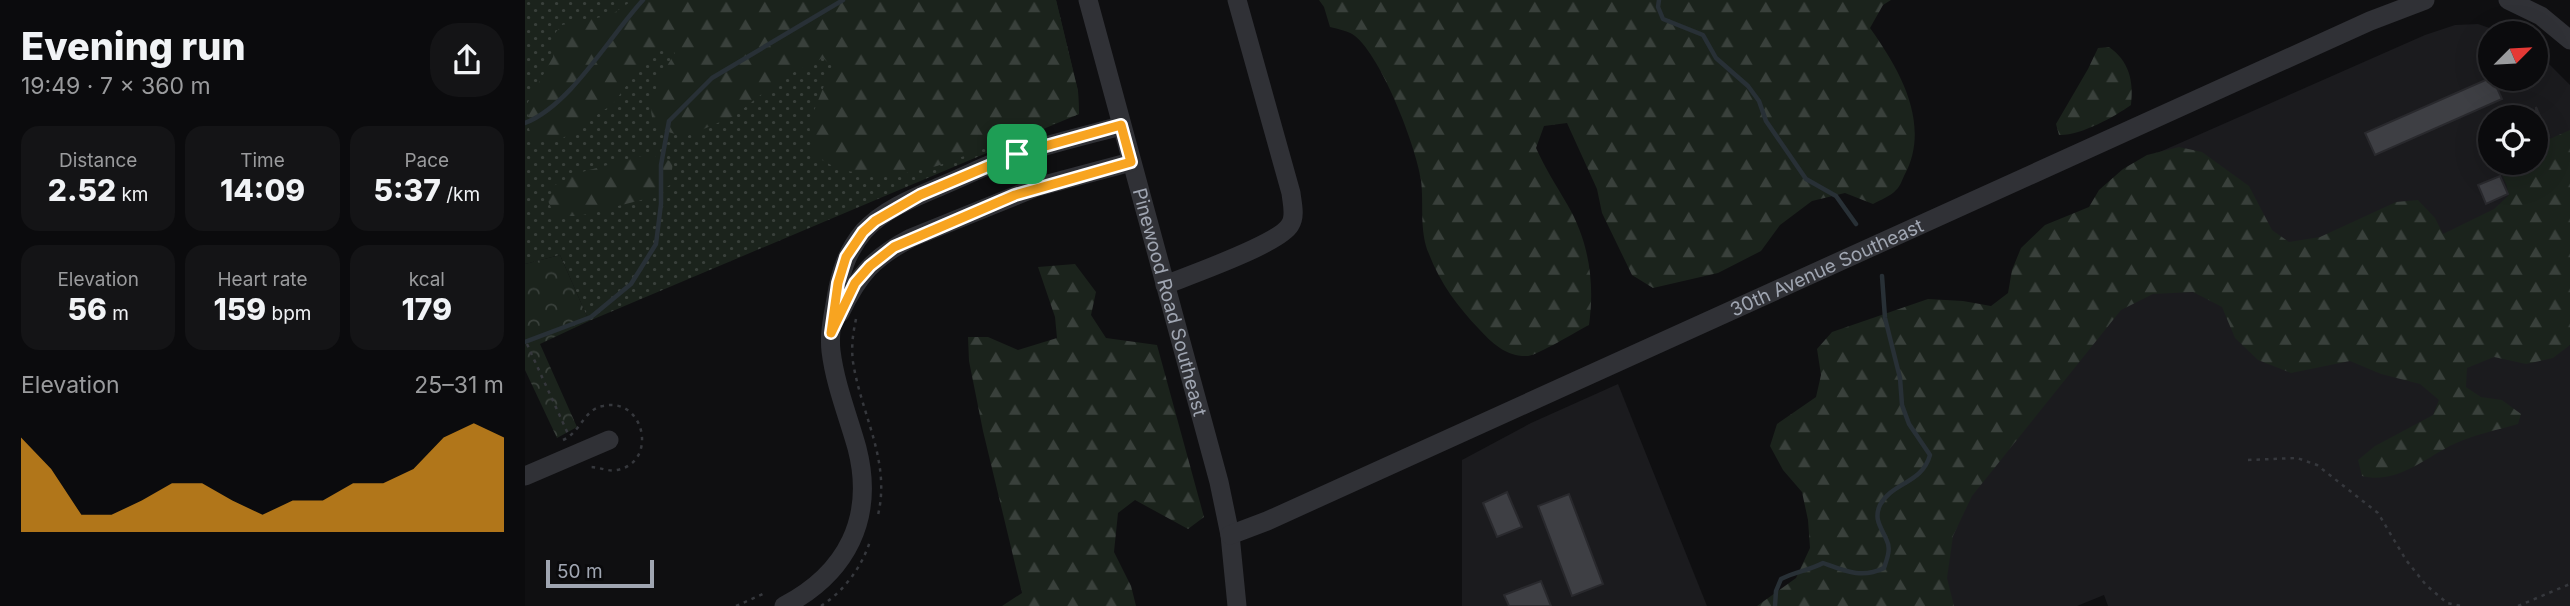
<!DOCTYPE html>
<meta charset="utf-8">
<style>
body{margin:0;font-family:Inter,sans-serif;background:#141416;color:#f1f3f6;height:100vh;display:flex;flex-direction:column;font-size:26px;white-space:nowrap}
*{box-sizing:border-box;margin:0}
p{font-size:23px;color:#9a9b9d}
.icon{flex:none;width:38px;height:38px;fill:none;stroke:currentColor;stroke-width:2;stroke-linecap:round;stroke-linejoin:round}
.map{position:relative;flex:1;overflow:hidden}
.sheet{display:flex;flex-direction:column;background:#0b0b0d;width:525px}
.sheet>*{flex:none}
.needle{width:46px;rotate:66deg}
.buttons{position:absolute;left:1953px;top:21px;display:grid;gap:14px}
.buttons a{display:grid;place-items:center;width:70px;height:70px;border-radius:50%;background:#0b0b0d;box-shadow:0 7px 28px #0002,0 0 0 2px #2b2b2e;font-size:35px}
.scale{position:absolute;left:21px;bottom:18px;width:108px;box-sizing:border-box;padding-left:7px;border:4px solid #a0a6b2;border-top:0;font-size:19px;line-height:24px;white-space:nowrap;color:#a0a6b2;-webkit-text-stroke:5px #0a0a0c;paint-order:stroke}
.pin{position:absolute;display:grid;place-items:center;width:60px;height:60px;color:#fff;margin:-30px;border-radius:14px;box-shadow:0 4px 10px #0006}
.round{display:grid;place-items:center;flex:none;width:74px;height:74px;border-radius:28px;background:#141416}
.summary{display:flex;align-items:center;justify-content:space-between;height:119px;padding:0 21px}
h1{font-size:38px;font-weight:800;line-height:52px}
.stats{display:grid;grid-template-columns:repeat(3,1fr);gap:10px;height:119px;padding:7px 21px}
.stats div{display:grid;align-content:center;border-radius:18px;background:#141416;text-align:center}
.stats b{font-size:30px;font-weight:800}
.stats small{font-size:19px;font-weight:400}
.stats p{font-size:19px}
.chart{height:196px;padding:14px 21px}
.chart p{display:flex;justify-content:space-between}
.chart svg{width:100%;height:126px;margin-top:7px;fill:#f8a420;opacity:.7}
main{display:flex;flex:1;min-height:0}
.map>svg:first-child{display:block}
</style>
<main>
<section class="sheet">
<div class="summary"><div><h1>Evening run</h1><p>19:49 · 7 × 360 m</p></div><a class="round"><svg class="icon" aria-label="share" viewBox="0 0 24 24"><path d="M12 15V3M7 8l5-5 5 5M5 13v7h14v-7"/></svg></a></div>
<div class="stats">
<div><p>Distance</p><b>2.52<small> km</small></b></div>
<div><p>Time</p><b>14:09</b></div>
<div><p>Pace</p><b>5:37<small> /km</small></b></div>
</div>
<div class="stats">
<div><p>Elevation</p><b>56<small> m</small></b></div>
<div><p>Heart rate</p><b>159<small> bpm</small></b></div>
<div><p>kcal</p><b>179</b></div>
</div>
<div class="chart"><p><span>Elevation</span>25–31 m</p>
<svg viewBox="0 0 160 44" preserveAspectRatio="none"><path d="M0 44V11L10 22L20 38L30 38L40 33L50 27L60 27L70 33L80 38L90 33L100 33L110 27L120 27L130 22L140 11L150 6L160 11V44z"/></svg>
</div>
</section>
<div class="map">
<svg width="2045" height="606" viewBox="0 0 2045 606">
<defs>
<pattern id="grass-dots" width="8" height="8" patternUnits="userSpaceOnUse" patternTransform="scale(1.75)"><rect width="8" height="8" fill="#1b231c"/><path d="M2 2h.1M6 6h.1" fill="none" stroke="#39403b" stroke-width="1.8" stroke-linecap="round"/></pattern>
<pattern id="forest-firs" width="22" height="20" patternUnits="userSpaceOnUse" patternTransform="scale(1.75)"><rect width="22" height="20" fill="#1b231c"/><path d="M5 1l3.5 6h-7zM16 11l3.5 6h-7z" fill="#39403b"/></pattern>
<pattern id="park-crowns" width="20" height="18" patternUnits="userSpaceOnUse" patternTransform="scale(1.75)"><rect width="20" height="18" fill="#1b231c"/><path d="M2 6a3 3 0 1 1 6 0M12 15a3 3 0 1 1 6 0" fill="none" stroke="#39403b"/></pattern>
</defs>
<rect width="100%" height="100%" fill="#0f0f11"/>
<g fill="#1b1b1e" fill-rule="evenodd">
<path d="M 1953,24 L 1979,33 L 1965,33 L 1965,79 L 2011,79 L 2011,51 L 2045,85 L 2045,160 L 1934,242 L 1738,297 L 1630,154 L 1900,35 L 1930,25 ZM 1965,117 L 2011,117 L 2011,163 L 1965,163 Z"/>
<polygon points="1661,277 2040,326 2045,346 2045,606 1583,606 1579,595 1552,606 1404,606 1406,488 1571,312"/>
<polygon points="1093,384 1182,606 937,606 937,460 1006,423"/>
</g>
<polygon fill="url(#grass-dots)" points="0,0 531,0 553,91 554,114 64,321 35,255 0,264"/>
<g fill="url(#forest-firs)">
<path d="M 108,0 L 531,0 L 553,91 L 554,114 L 412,166 L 364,177 L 315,170 L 288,155 L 284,123 L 307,66 L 298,58 L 257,78 L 209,116 L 160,137 C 152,134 139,132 133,127 C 114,110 140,69 150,53 L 137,45 L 125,53 L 88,104 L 32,142 L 10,142 L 4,129 L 3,102 L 28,57 L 31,32 L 37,25 L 86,15 Z"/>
<path d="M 794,0 L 1366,0 L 1358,5 L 1345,28 C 1375,70 1407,125 1379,176 C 1377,180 1375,187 1371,190 C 1366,196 1355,200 1348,204 L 1320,193 L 1287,201 L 1255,225 L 1236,251 L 1193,273 L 1128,288 L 1107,275 L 1077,213 L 1072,189 L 1042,123 L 1019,126 L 1011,148 C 1020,168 1031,185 1042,204 C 1064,241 1070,283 1064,325 C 1052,331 1013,355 1003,356 C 981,357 967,343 954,329 C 933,307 915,283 904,254 C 894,231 899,204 896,180 C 891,146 857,58 830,36 C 824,31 813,29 805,27 L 799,7 Z"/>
<path d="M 1584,47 C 1604,61 1609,81 1606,105 C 1589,117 1555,136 1534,135 L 1531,124 L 1563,69 L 1573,48 Z"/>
<path d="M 2045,130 L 2045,345 L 2028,358 L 2001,364 L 1969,357 L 1942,368 L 1941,387 L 1956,397 L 1977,400 L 1996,414 L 1993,424 C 1972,430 1948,435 1929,444 C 1900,458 1871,485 1837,476 L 1833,460 L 1850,446 L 1908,415 L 1914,400 L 1895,384 L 1856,374 L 1825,361 L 1766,373 L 1733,360 L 1710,338 L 1697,307 L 1668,292 L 1628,294 L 1596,310 L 1447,496 L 1428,536 L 1422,578 L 1429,606 L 1232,606 L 1271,578 L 1285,548 L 1283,520 L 1277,492 L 1258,470 L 1245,446 L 1252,424 L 1291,397 L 1296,375 L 1292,349 L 1307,332 L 1403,299 L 1438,301 L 1466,306 L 1483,293 L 1487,270 L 1496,248 L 1520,225 L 1564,207 L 1574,190 L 1598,169 L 1622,155 L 1654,147 L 1677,152 L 1724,186 L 1747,230 L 1764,242 L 1795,237 L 1871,202 L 1893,200 L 1910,218 L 1918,234 L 1969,209 L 1983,196 L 1982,186 L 1973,165 L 1977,163 L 2011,163 L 2011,145 Z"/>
<polygon points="124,154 148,162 145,185 124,198 54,216 30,216 23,201 30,185 53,173"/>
<polygon points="550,264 571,292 566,315 581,338 632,345 679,517 663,529 610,500 593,513 589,552 606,586 611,606 477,606 497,593 458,431 444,361 443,337 463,337 493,350 532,338 530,317 513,267"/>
</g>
<polygon fill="url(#park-crowns)" points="35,255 64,321 15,344 52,427 32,438 0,370 0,264"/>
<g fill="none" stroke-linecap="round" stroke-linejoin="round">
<g stroke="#283036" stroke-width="4.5">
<polyline points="1134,0 1133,7 1138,19 1178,35 1191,58 1223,86 1234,101 1241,121 1281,179 1311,196 1331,224"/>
<path d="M 0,123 C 46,105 84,37 118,0"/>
<polyline points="0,342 66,317 106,284 131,244 136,204 136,165 144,121 187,78 318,0"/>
<path d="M 1250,606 L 1251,591 L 1256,579 C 1270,572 1285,570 1298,563 C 1320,571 1337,579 1359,568 C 1362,559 1366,549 1362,541 C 1357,528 1348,520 1355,505 C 1367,482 1397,484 1405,455 L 1384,424 L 1377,405 L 1375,378 L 1360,318 L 1357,276"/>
</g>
</g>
<g fill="#3e3f44" stroke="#29292d" stroke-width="2">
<polygon points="1965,78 1968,79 1977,99 1850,155 1840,133"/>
<polygon points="2011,107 2024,136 2011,142"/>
<polygon points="1975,176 1983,194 1961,204 1953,185"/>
<polygon points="982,492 997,527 972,537 958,503"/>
<polygon points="1044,494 1078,584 1047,596 1013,506"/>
<polygon points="1016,581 1026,606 984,606 979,595"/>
</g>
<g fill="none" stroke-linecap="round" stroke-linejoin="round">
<g stroke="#36383d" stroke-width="2.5" stroke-dasharray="3.5 5" stroke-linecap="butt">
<path d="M 331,319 C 328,333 326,347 328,362 C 336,414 366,461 353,515"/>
<polyline points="2,344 44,436"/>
<path d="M 38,440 C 56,432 58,410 78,406 C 119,396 134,462 92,470 C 83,472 75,467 65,467"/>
<polyline points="1723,460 1772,458 1792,465 1853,513 1881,560 1901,585 1922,603 1936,606"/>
<polyline points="211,606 240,593"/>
<path d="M 296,606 C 319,591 337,567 345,541"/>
<polyline points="1993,606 2045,584"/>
</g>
<g stroke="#303136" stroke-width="19">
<path id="s1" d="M 563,0 L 694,482 L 705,535 L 712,606"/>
<polyline points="1983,0 2016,16 2045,40"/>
<path d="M 640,285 C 665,275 754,244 765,225 C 771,216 767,203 766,193 L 712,0"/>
<path d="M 315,313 C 334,274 348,258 386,238 L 512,187 L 606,162"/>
<polyline points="0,476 84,440"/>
<path id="s2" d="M 705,535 L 742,521 L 1845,21 L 1900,0"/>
<path d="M 259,606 C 322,573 350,518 332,448 C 323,416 310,384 306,351 C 304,333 308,316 311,299 C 315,273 322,251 339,231 C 360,208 393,196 421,184 C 445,174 469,161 494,154 C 528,143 562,135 596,126"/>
</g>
</g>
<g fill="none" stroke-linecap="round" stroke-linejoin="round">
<defs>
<polygon id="route" points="596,125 606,162 490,195 369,247 345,266 330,283 306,333 313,283 321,257 338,232 350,221 395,195 492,154"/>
</defs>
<use href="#route" stroke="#fff" stroke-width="14"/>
<use href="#route" stroke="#f8a420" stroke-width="9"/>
</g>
<g text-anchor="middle" stroke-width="7" stroke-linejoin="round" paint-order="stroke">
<g font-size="19" fill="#a0a6b2" stroke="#0a0a0c">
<text dy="7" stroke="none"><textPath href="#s2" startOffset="654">30th Avenue Southeast</textPath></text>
<text dy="7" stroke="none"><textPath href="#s1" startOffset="313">Pinewood Road Southeast</textPath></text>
</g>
</g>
</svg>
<div class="buttons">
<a><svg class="needle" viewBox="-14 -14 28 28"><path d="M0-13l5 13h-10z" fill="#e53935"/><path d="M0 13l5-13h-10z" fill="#9a9b9d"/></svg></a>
<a><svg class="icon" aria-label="locate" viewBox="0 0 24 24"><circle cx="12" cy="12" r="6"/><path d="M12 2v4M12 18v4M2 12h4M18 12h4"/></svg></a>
</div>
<div class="scale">50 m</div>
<div class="pin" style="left:492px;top:154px;background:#1e9e55"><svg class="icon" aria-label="arrive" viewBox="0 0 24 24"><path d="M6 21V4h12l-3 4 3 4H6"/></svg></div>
</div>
</main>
